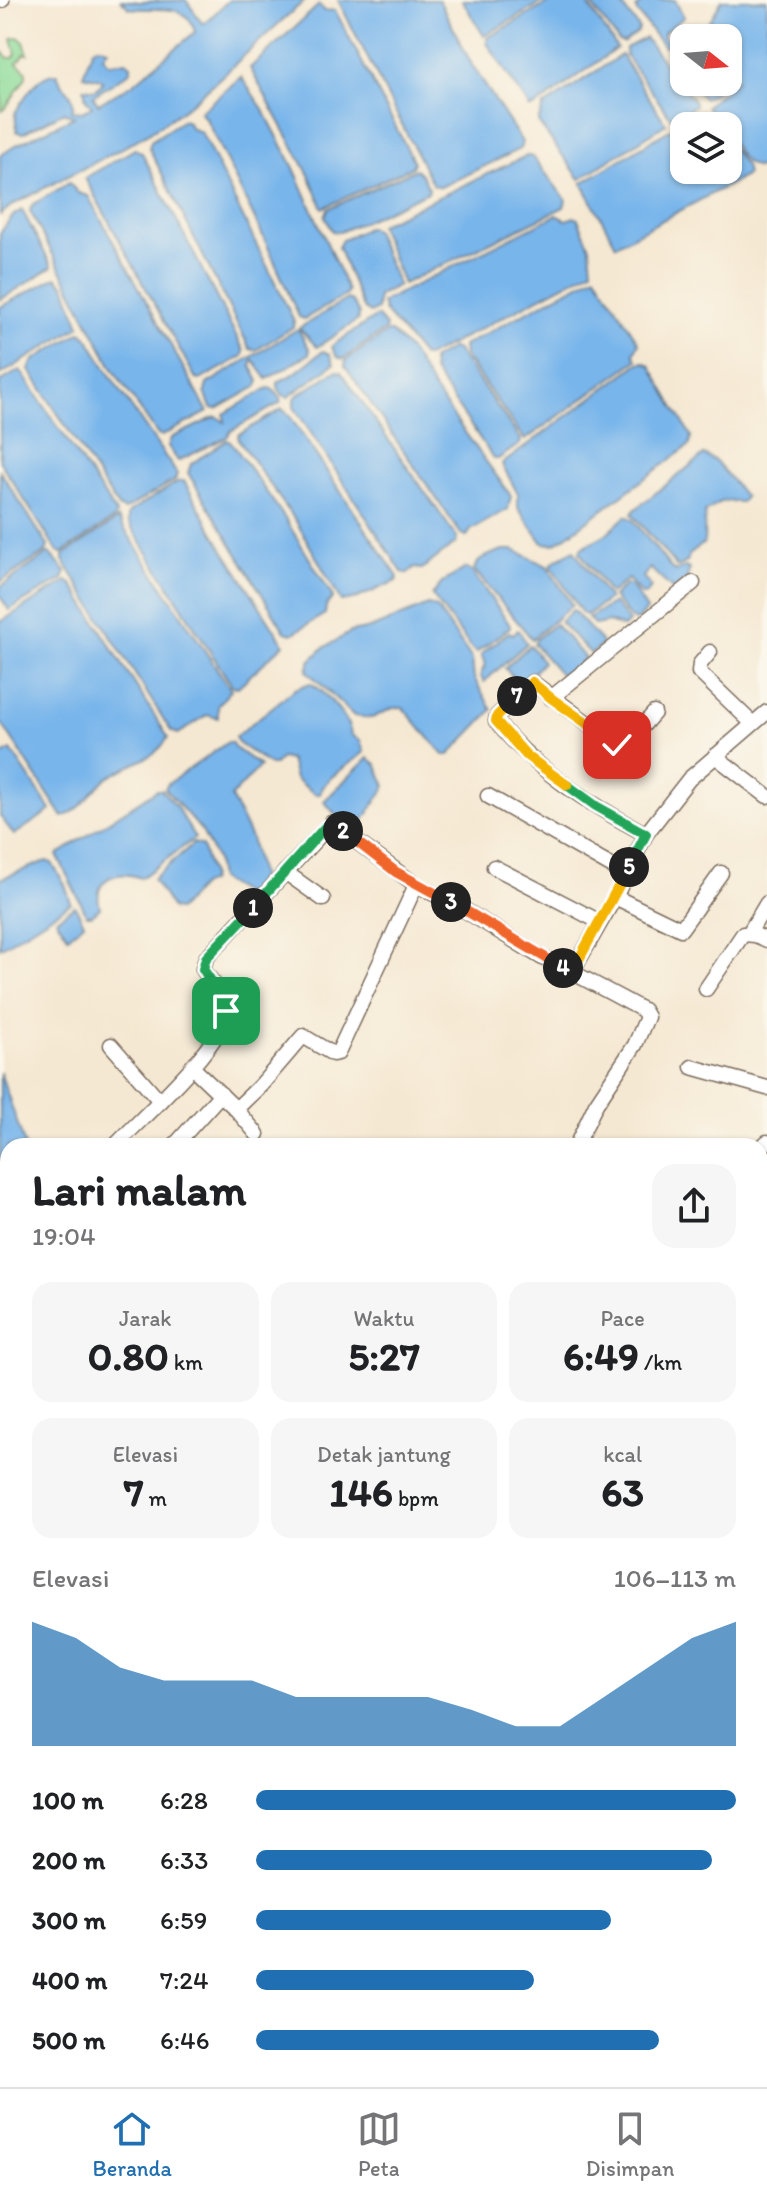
<!DOCTYPE html>
<html lang="id">
<meta charset="utf-8">
<style>
body{margin:0;font-family:Itim,sans-serif;background:#f6f6f6;color:#202124;height:100vh;display:flex;flex-direction:column;font-size:30px;white-space:nowrap}
*{box-sizing:border-box;margin:0}
p{font-size:26px;color:#757577}
.icon{flex:none;width:44px;height:44px;fill:none;stroke:currentColor;stroke-width:2;stroke-linecap:round;stroke-linejoin:round}
.map{position:relative;flex:1;overflow:hidden}
.panel{position:absolute;left:0px;top:1138px;width:768px;height:950px;display:flex;flex-direction:column;background:#fff;border-radius:24px 24px 0 0;box-shadow:0 2px 6px #0004}
.panel>*{flex:none}
.needle{width:52px;rotate:107deg}
.tools{position:absolute;left:670px;top:24px;display:grid;gap:16px}
.tools a{display:grid;place-items:center;width:72px;height:72px;border-radius:16px;background:#fff;box-shadow:0 2px 6px #0004;font-size:40px}
.pin{position:absolute;display:grid;place-items:center;width:68px;height:68px;color:#fff;margin:-34px;border-radius:16px;box-shadow:0 4px 12px #0006}
.km{position:absolute;width:40px;height:40px;margin:-20px;border-radius:50%;background:#222;color:#fff;font-size:22px;line-height:40px;text-align:center}
.round{display:grid;place-items:center;flex:none;width:84px;height:84px;border-radius:24px;background:#f6f6f6}
.head{display:flex;align-items:center;justify-content:space-between;height:136px;padding:0 32px}
h1{font-size:44px;font-weight:700;line-height:60px}
.metrics{display:grid;grid-template-columns:repeat(3,1fr);gap:12px;height:136px;padding:8px 32px}
.metrics div{display:grid;align-content:center;border-radius:20px;background:#f6f6f6;text-align:center}
.metrics b{font-size:40px;font-weight:700}
.metrics small{font-size:22px;font-weight:400}
.metrics p{font-size:22px}
.chart{height:224px;padding:16px 32px}
.chart p{display:flex;justify-content:space-between}
.chart svg{width:100%;height:144px;margin-top:8px;fill:#1f6fb2;opacity:.7}
ul{padding:0 32px;list-style:none;font-size:26px}
li{display:grid;grid-template-columns:128px 96px 1fr;align-items:center;height:60px}
li i{height:20px;border-radius:10px;background:#1f6fb2}
.menu{display:flex;justify-content:space-around;align-items:center;height:112px;border-top:2px solid #e0e0e0;background:#fff;font-size:22px;color:#757577}
.menu a{display:grid;justify-items:center;gap:4px}
.menu .active{color:#1f6fb2}
.map>svg:first-child{display:block}
</style>
<div class="map">
<svg width="767" height="2087" viewBox="0 0 767 2087">
<rect width="100%" height="100%" fill="#fbf7ec"/>
<filter id="ink" filterUnits="userSpaceOnUse"><feTurbulence type="fractalNoise" baseFrequency=".0125" numOctaves="2"/><feDisplacementMap in="SourceGraphic" scale="16" xChannelSelector="R" yChannelSelector="G"/><feConvolveMatrix kernelMatrix="1 2 1 2 8 2 1 2 1" color-interpolation-filters="sRGB"/></filter>
<filter id="wash" filterUnits="userSpaceOnUse"><feTurbulence type="fractalNoise" baseFrequency=".006" numOctaves="4" result="noise"/><feDisplacementMap in="SourceGraphic" scale="32" xChannelSelector="R" yChannelSelector="G"/><feGaussianBlur stdDeviation="1.8" result="paint"/><feColorMatrix in="noise" values="0 0 0 0 0 0 0 0 0 0 0 0 0 0 0 0 0 1.4 0 .05"/><feComposite in="paint" operator="in"/></filter>
<g filter="url(#wash)">
<rect width="100%" height="100%" fill="#f5e8d2"/>
<polygon fill="#8edb99" stroke="#64825c" stroke-width="2" points="18,37 24,42 28,54 24,54 17,63 26,71 26,77 5,109 2,110 0,49 8,58 13,58 16,54 12,38"/>
<g fill="#78b5eb" stroke="#5a7084" stroke-width="2">
<path d="M 121,0 L 139,2 L 186,0 L 202,23 L 206,22 L 229,0 L 306,0 C 261,36 224,79 177,114 C 126,151 65,175 11,206 L 0,215 L 0,156 L 16,145 L 74,117 L 64,112 L 23,133 L 17,132 L 15,113 C 24,98 38,73 57,74 C 61,88 78,95 72,111 L 82,112 L 92,107 L 86,99 L 84,88 L 96,90 L 103,82 L 100,79 L 83,75 L 93,48 L 98,46 L 108,49 L 103,56 L 109,64 L 126,61 L 131,65 L 131,70 L 127,74 L 93,96 L 98,104 L 133,84 L 195,32 C 188,0 156,12 129,8 Z"/>
<polygon points="338,0 439,0 472,65 522,142 520,149 441,187 433,185"/>
<polygon points="462,0 546,0 484,36"/>
<polygon points="554,0 585,0 617,48 536,106 530,108 487,43 487,38"/>
<polygon points="588,0 618,0 639,28 638,32 624,43 619,42"/>
<polygon points="648,0 675,0 684,17 663,33 663,37 670,45 664,47 637,12 636,8"/>
<path d="M 722,0 L 767,0 L 767,163 L 757,168 C 742,165 728,141 728,126 L 720,126 L 706,106 L 737,80 L 728,66 L 728,38 L 708,38 L 704,31 Z"/>
<polygon points="319,5 325,11 335,10 414,162 412,167 323,208 309,175 250,68"/>
<polygon points="645,38 694,101 695,105 678,119 671,118 625,55 626,48"/>
<polygon points="621,55 666,124 580,179 538,122 544,106"/>
<polygon points="728,71 733,80 730,83 704,99 688,82 728,82"/>
<polygon points="241,77 263,109 294,168 348,291 346,295 304,319 299,317 264,238 206,119 200,112"/>
<polygon points="699,112 707,114 715,126 684,126 684,170 728,170 728,143 745,166 747,175 616,245 582,183"/>
<polygon points="183,120 188,122 190,128 201,132 294,321 293,327 256,350 250,349 149,148 151,141"/>
<polygon points="135,149 142,153 244,351 243,356 200,380 196,379 85,178"/>
<polygon points="526,156 533,157 566,200 564,207 403,284 379,225"/>
<polygon points="416,169 422,175 429,189 428,192 340,232 332,231 325,216 328,209"/>
<polygon points="69,183 78,193 88,196 208,412 162,436 158,435 114,371 30,211 32,205"/>
<polygon points="22,210 52,267 0,300 0,233 14,215"/>
<polygon points="556,215 566,220 574,217 578,219 590,247 592,270 427,357 423,356 385,312 382,303 386,300"/>
<polygon points="369,227 375,231 398,285 378,296 377,309 370,313 363,308 338,247 342,240"/>
<polygon points="596,275 639,343 634,353 637,360 525,440 464,355 463,346"/>
<polygon points="56,277 65,286 80,326 0,375 0,307"/>
<polygon points="347,299 352,301 359,314 358,320 317,347 300,329 299,331 310,350 309,354 267,379 253,360 251,366 259,381 256,387 217,409 211,408 205,392 207,384"/>
<polygon points="377,316 386,326 385,330 343,359 337,357 332,347 333,345"/>
<polygon points="81,332 88,338 111,377 177,474 175,480 124,510 118,507 29,369 34,360"/>
<polygon points="387,332 391,332 411,352 435,391 511,496 508,509 471,530 467,536 461,534 345,366 346,360"/>
<polygon points="452,348 457,350 521,440 520,444 498,459 494,459 433,371 432,360"/>
<path d="M 323,351 L 330,354 L 334,364 L 288,397 C 282,397 277,388 278,382 L 294,374 Z"/>
<polygon points="644,362 650,365 691,436 690,445 564,538 554,544 543,543 518,508 518,494 502,464 639,363"/>
<polygon points="20,370 116,513 115,518 62,553 58,552 0,462 0,382"/>
<polygon points="336,371 341,372 457,538 456,543 422,569 414,568 407,574 402,572 294,407 294,399 299,394"/>
<path d="M 268,388 C 274,388 282,398 280,403 L 231,431 L 227,437 L 178,461 L 168,446 L 171,438 L 213,418 L 217,417 L 225,422 L 224,414 Z"/>
<polygon points="282,409 289,415 398,577 396,581 353,600 341,601 297,523 239,440 238,435"/>
<polygon points="227,440 232,443 284,517 333,597 326,606 325,614 292,634 285,632 188,473 191,464"/>
<polygon points="704,455 716,461 745,497 741,502 722,501 705,512 704,543 689,555 687,562 677,567 632,514 633,511"/>
<polygon points="0,471 48,546 46,552 0,582"/>
<polygon points="179,481 184,481 220,544 284,644 238,687 232,686 128,522 128,514 131,511"/>
<polygon points="626,516 633,520 672,569 676,571 685,567 690,569 686,580 673,590 650,568 643,577 651,587 647,594 642,595 628,579 610,594 580,552 581,548 605,535"/>
<polygon points="118,519 231,690 218,705 218,718 207,715 178,734 171,731 63,560 63,555"/>
<path d="M 503,550 L 514,550 L 547,566 L 572,605 L 532,639 L 474,570 C 477,558 492,554 503,550 Z"/>
<polygon points="574,550 609,599 587,615 582,613 551,566 553,562"/>
<polygon points="49,553 66,572 63,579 9,610 0,596 0,587"/>
<polygon points="466,568 472,572 510,625 510,627 477,652 473,650 432,595 442,583"/>
<path d="M 67,581 L 72,584 L 168,737 C 157,760 124,765 105,780 C 89,793 85,808 63,817 L 0,721 L 0,622 Z"/>
<polygon points="626,584 633,588 647,610 635,621 630,618 613,597"/>
<polygon points="614,603 629,622 623,627 609,622 595,625 588,618"/>
<polygon points="428,605 437,608 472,659 474,678 492,710 449,755 444,755 403,708 393,708 372,718 354,716 307,671 310,661 322,649 351,632 375,627"/>
<polygon points="573,610 601,641 602,645 591,654 560,622"/>
<polygon points="555,624 585,658 567,677 561,675 534,644 536,639"/>
<polygon points="518,630 527,643 484,682 480,676 485,665 481,654 509,632 513,634"/>
<polygon points="530,645 543,662 521,686 505,668"/>
<path d="M 310,683 C 324,690 349,718 351,735 L 360,740 L 364,752 C 351,765 325,776 320,794 L 315,794 L 295,779 L 290,760 L 281,758 L 275,765 L 270,765 L 238,743 L 235,737 L 295,689 Z"/>
<polygon points="228,742 231,742 235,748 260,766 231,797 251,838 260,875 256,896 251,898 219,879 216,859 202,831 165,789 168,784"/>
<polygon points="11,750 51,810 14,835 0,816 0,757"/>
<polygon points="368,758 376,764 386,786 360,826 356,828 335,814 324,801"/>
<path d="M 157,790 L 162,790 L 176,806 L 195,838 L 141,878 C 117,868 92,879 100,908 L 91,915 L 87,915 L 57,855 Z"/>
<polygon points="194,843 202,846 211,875 210,881 201,886 178,910 172,909 153,879"/>
<polygon points="46,861 52,863 65,885 71,903 0,948 0,879"/>
<polygon points="75,906 84,923 68,936 56,919"/>
<polygon points="0,1072 25,1146 8,1146 8,1162 0,1167"/>
<polygon points="156,2080 215,2080 217,2087 153,2087"/>
</g>
</g>
<g filter="url(#ink)">
<g fill="none" stroke-linecap="round" stroke-linejoin="round">
<defs>
<g id="minor">
<polyline points="0,1 2,0"/>
<polyline points="710,652 700,664 699,672 752,723"/>
<polyline points="551,698 693,583"/>
<polyline points="715,756 767,796"/>
<polyline points="488,796 625,874"/>
<path d="M 646,834 C 591,805 535,770 496,721 L 497,716 L 532,682 L 617,745 L 627,744 L 654,713"/>
<polyline points="494,867 600,922"/>
<polyline points="285,872 323,899"/>
<polyline points="615,897 681,929 721,873"/>
<polyline points="749,933 767,903"/>
<polyline points="706,989 743,934 755,935 767,940"/>
<polyline points="111,1045 160,1101"/>
<polyline points="192,1067 236,1109 261,1085 303,1036 333,1054 338,1053 416,885"/>
<polyline points="692,1067 767,1088"/>
<polyline points="236,1109 257,1134"/>
<path d="M 115,1146 C 140,1119 222,1047 226,1012 C 228,996 210,982 203,969 L 206,958 L 331,823 L 416,885 L 458,906 L 541,957 L 572,972"/>
<polyline points="174,1146 221,1094"/>
<polyline points="576,1146 596,1104 635,1045 647,1017 643,1010 572,972 615,897 646,834 689,779 767,712"/>
<polyline points="760,1149 767,1142"/>
<polyline points="760,1306 767,1306"/>
<polyline points="0,1391 8,1389"/>
<polyline points="0,1623 8,1624"/>
<polyline points="0,1678 8,1678"/>
<polyline points="0,1743 8,1743"/>
<polyline points="760,1817 767,1818"/>
<polyline points="0,1982 8,1983"/>
<polyline points="760,2002 767,2004"/>
<polyline points="416,2081 416,2080"/>
<polyline points="14,2087 17,2080"/>
<polyline points="615,2087 615,2080"/>
</g>
</defs>
<use href="#minor" stroke="#7c6c5d" stroke-width="17"/>
<use href="#minor" stroke="#fff" stroke-width="14"/>
</g>
</g>
<g fill="none" stroke-linecap="round" stroke-linejoin="round" filter="url(#ink)">
<defs>
<polyline id="split-1" points="226,1011 225,1002 203,969 206,958 253,908"/>
<polyline id="split-2" points="253,908 326,826 335,824 343,831"/>
<polyline id="split-3" points="343,831 396,872 451,902"/>
<polyline id="split-4" points="451,902 563,968"/>
<polyline id="split-5" points="563,968 572,972 629,867"/>
<polyline id="split-6" points="567,785 596,806 646,834 629,867"/>
<polyline id="split-7" points="517,696 497,716 496,721 527,756 567,785"/>
<polyline id="split-8" points="517,696 532,682 551,698 617,745"/>
</defs>
<use href="#split-1" stroke="#fff" stroke-width="16"/>
<use href="#split-2" stroke="#fff" stroke-width="16"/>
<use href="#split-3" stroke="#fff" stroke-width="16"/>
<use href="#split-4" stroke="#fff" stroke-width="16"/>
<use href="#split-5" stroke="#fff" stroke-width="16"/>
<use href="#split-6" stroke="#fff" stroke-width="16"/>
<use href="#split-7" stroke="#fff" stroke-width="16"/>
<use href="#split-8" stroke="#fff" stroke-width="16"/>
<use href="#split-1" stroke="#22a559" stroke-width="10"/>
<use href="#split-2" stroke="#22a559" stroke-width="10"/>
<use href="#split-3" stroke="#f0652b" stroke-width="10"/>
<use href="#split-4" stroke="#f0652b" stroke-width="10"/>
<use href="#split-5" stroke="#f5b400" stroke-width="10"/>
<use href="#split-6" stroke="#22a559" stroke-width="10"/>
<use href="#split-7" stroke="#f5b400" stroke-width="10"/>
<use href="#split-8" stroke="#f5b400" stroke-width="10"/>
</g>
</svg>
<div class="tools">
<a><svg class="needle" viewBox="-14 -14 28 28"><path d="M0-13l5 13h-10z" fill="#e53935"/><path d="M0 13l5-13h-10z" fill="#757577"/></svg></a>
<a><svg class="icon" aria-label="layers" viewBox="0 0 24 24"><path d="M12 4l9 5-9 5-9-5zM3 14l9 5 9-5"/></svg></a>
</div>
<div class="pin" style="left:226px;top:1011px;background:#1e9e55"><svg class="icon" aria-label="arrive" viewBox="0 0 24 24"><path d="M6 21V4h12l-3 4 3 4H6"/></svg></div>
<div class="pin" style="left:617px;top:745px;background:#d93025"><svg class="icon" aria-label="check" viewBox="0 0 24 24"><path d="M5 12l5 5 9-10"/></svg></div>
<b class="km" style="left:253px;top:908px">1</b>
<b class="km" style="left:343px;top:831px">2</b>
<b class="km" style="left:451px;top:902px">3</b>
<b class="km" style="left:563px;top:968px">4</b>
<b class="km" style="left:629px;top:867px">5</b>
<b class="km" style="left:517px;top:696px">7</b>
<section class="panel">
<div class="head"><div><h1>Lari malam</h1><p>19:04</p></div><a class="round"><svg class="icon" aria-label="share" viewBox="0 0 24 24"><path d="M12 15V3M7 8l5-5 5 5M5 13v7h14v-7"/></svg></a></div>
<div class="metrics">
<div><p>Jarak</p><b>0.80<small> km</small></b></div>
<div><p>Waktu</p><b>5:27</b></div>
<div><p>Pace</p><b>6:49<small> /km</small></b></div>
</div>
<div class="metrics">
<div><p>Elevasi</p><b>7<small> m</small></b></div>
<div><p>Detak jantung</p><b>146<small> bpm</small></b></div>
<div><p>kcal</p><b>63</b></div>
</div>
<div class="chart"><p><span>Elevasi</span>106–113 m</p>
<svg viewBox="0 0 160 44" preserveAspectRatio="none"><path d="M0 44V6L10 11L20 20L30 24L40 24L50 24L60 29L70 29L80 29L90 29L100 33L110 38L120 38L130 29L140 20L150 11L160 6V44z"/></svg>
</div>
<ul>
<li><b>100 m</b>6:28<i style="width:100%"></i></li>
<li><b>200 m</b>6:33<i style="width:95%"></i></li>
<li><b>300 m</b>6:59<i style="width:74%"></i></li>
<li><b>400 m</b>7:24<i style="width:58%"></i></li>
<li><b>500 m</b>6:46<i style="width:84%"></i></li>
</ul>
</section>
</div>
<nav class="menu">
<a class="active"><svg class="icon" aria-label="home" viewBox="0 0 24 24"><path d="M3 11l9-7 9 7M6 9v11h12V9"/></svg>Beranda</a>
<a><svg class="icon" aria-label="map" viewBox="0 0 24 24"><path d="M3 6l6-2 6 2 6-2v14l-6 2-6-2-6 2zM9 4v14M15 6v14"/></svg>Peta</a>
<a><svg class="icon" aria-label="saved" viewBox="0 0 24 24"><path d="M7 4h10v16l-5-4-5 4z"/></svg>Disimpan</a>
</nav>
